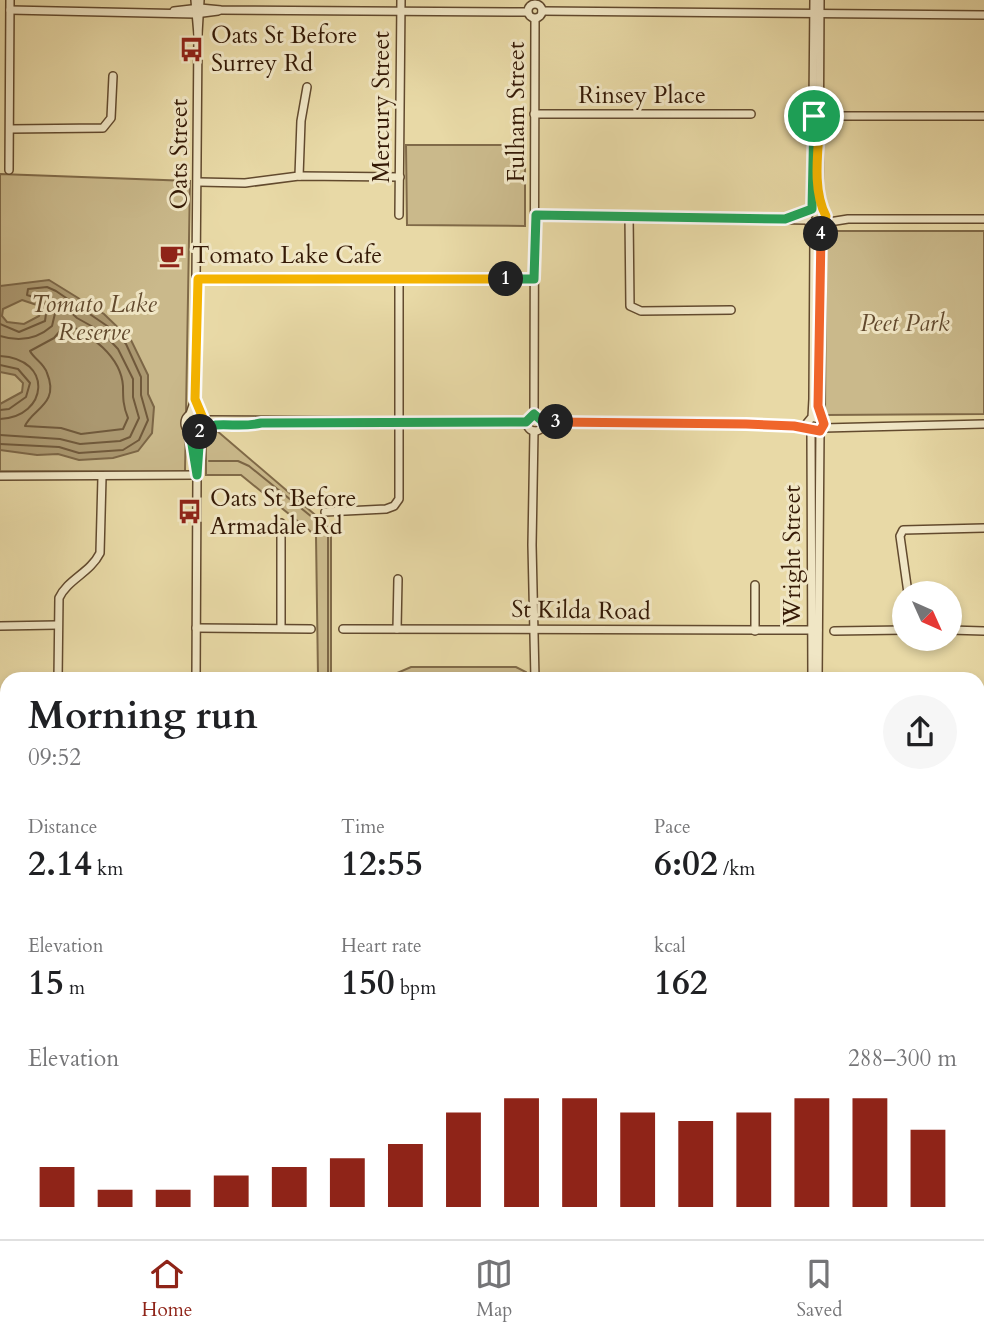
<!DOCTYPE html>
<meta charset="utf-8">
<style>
body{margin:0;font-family:Cardo,serif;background:#f6f6f6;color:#202124;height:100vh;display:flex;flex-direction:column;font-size:26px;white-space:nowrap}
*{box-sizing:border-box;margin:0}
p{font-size:23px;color:#757577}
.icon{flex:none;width:38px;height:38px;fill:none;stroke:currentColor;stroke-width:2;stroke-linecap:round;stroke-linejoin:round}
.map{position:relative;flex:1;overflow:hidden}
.sheet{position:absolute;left:0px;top:672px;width:985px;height:567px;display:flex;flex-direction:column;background:#fff;border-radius:21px 21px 0 0;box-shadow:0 4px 10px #0003}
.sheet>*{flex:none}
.needle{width:46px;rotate:135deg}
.controls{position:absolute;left:892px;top:581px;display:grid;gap:14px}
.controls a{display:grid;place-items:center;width:70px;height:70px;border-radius:50%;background:#fff;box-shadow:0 4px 10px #0003;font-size:35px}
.pin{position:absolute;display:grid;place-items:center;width:60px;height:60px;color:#fff;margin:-30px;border:4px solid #fff;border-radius:50%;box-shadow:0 2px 7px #0007}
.km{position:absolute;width:35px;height:35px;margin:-18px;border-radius:50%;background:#222;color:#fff;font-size:19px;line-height:35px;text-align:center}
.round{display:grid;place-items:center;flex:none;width:74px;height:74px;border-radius:37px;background:#f6f6f6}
.head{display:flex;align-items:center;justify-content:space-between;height:119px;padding:0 28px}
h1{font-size:38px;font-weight:600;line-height:52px}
.stats{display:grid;grid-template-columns:repeat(3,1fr);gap:10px;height:119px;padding:7px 28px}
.stats div{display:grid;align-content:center}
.stats b{font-size:35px;font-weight:600}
.stats small{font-size:19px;font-weight:400}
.stats p{font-size:19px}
.chart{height:196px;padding:14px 28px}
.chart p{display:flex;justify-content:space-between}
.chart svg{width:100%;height:126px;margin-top:7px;stroke:#8f2418;stroke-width:6}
.tabs{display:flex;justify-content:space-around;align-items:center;height:98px;border-top:2px solid #e0e0e0;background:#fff;font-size:19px;color:#757577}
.tabs a{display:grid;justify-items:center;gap:4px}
.tabs .selected{color:#8f2418}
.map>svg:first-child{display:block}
</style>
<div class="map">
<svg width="984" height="1239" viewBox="0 0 984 1239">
<rect width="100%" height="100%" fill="#e8d9a6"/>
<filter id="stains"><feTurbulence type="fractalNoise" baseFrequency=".00286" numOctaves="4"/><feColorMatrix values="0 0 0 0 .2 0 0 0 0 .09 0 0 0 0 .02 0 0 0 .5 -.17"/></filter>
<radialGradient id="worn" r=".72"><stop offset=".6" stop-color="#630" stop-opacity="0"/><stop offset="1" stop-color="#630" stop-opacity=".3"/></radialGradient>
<g fill="#cab98b" stroke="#806a48" stroke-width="2">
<polygon points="525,145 525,226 407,225 406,145"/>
<polygon points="0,174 190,181 185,472 0,471"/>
<polygon points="826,231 984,231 984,414 825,415"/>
<polygon points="216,430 327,525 331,535 331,673 335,677 388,677 411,667 516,667 526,672 526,679 270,679 274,676 318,676 316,536 241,475 206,475 206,440"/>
</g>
<path fill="#ab9870" stroke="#7c6646" stroke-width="2" fill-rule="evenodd" d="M 49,280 L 104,314 L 131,340 L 148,375 L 148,394 L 154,407 L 152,433 L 138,451 L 113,458 L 79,460 L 58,454 L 37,455 L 0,450 L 0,404 L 22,392 L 23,383 L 15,375 L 0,372 L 0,286 ZM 22,300 L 37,305 L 41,310 L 39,316 L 24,324 L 7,322 L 2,316 L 3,309 Z"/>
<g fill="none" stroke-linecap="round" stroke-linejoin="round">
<g stroke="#70593b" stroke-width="2">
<polyline points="0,324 19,332 45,321 47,306 40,299 27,295 28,289 47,287 56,291 116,332 126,344 141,377 141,395 148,420 139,440 123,450 79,453 59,447 0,444"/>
<path d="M 66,324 C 90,334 121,356 123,386 C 123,398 123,406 128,418 L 123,429 L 81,434 L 61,428 L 25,426 C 32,409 60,404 47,373 C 44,363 34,359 30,351 L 54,338 Z"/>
<path d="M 0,336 C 19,342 36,340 52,326 L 57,305 L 63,305 L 77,318 L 102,332 L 118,349 L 133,379 L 133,397 L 139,418 L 130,437 L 120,441 L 80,444 L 60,439 L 0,435"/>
<path d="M 0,356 C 54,359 48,417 0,419"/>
<polyline points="0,365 18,369 30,383 26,397 9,409 0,410"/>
</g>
<g stroke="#7c6646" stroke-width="2">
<polyline points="209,461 238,461 249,466 323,526 328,536 328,679"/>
<polyline points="396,679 410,675 521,676"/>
<polyline points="978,893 984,893"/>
</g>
<defs>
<g id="minor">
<circle cx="535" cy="11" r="7"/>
<polyline points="10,10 195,14 218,11"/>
<polyline points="174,11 200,8 221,10 527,12"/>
<polyline points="542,11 984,15"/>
<polyline points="198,34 200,0"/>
<polyline points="534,114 751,114"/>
<polyline points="815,116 984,116"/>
<polyline points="10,129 103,128 111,118 113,76"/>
<polyline points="9,170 10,0"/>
<polyline points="299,176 301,121 307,87"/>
<polyline points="199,182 245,183 299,176 400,177"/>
<polyline points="399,215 401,0"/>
<polyline points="535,215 808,220"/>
<polyline points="629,215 630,306 641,311 731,310"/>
<polyline points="823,223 848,219 984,219"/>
<polyline points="819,262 826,216 819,192 820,0"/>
<polyline points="198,279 534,279"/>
<polyline points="818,379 820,417"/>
<circle cx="195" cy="423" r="10"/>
<polyline points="190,414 195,399 198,35 195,0"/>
<polyline points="534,414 535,19"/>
<circle cx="535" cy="423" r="8"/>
<polyline points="812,417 823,420 823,426 820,431 811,431 807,423 812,417 813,399 814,237 807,217 812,209 814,0"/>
<polyline points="205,420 526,422"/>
<polyline points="543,422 746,424 809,428"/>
<path d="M 204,428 C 222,424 239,429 257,424"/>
<polyline points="823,428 984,424"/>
<polyline points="534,431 532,545 535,679"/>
<polyline points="811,431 812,679"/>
<polyline points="0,476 197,475"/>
<polyline points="325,512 386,509 394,506 399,499 399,280"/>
<polyline points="755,585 755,631"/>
<polyline points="908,593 900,536 903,530 984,528"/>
<polyline points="0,626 57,625"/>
<polyline points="196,628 311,629"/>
<polyline points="281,628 281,523"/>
<polyline points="343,629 818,630"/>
<polyline points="397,629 398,579"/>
<polyline points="950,630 984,631"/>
<polyline points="834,631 905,630"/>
<path d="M 58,679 L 59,598 C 68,579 90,573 100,553 L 102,477"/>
<polyline points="196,679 197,475 200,432"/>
<polyline points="818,679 820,431"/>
<polyline points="0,739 7,739"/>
<polyline points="978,739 984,739"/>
<polyline points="0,810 7,810"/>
<polyline points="978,835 984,835"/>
<polyline points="978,945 984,945"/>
<polyline points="0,949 7,949"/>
<polyline points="0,1050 7,1050"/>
<polyline points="0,1153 7,1153"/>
<polyline points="537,1232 537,1239"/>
<polyline points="812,1232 812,1239"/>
<polyline points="821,1232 821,1239"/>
<polyline points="894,1232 894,1239"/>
<polyline points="969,1232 969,1239"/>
<polyline points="202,1239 253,1236"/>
<polyline points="440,1239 440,1232"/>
</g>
<polyline id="major" points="978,1152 984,1152"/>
</defs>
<use href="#minor" stroke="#624a2e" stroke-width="10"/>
<use href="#major" stroke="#351a06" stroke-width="12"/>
<use href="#minor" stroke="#f0e6c5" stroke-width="7"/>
<use href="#major" stroke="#e8d9a6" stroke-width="9"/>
</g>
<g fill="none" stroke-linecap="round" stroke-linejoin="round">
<defs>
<polyline id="split-1" points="506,279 534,279 536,215 785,219 812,209 814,116"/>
<polyline id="split-2" points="200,432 205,423 195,399 198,279 506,279"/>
<path id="split-3" d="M 200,432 L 197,475 L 190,432 C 200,434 206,427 216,425 C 232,424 244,427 261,423 L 526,422 L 534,414 L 543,422 L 556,422"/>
<polyline id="split-4" points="556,422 746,424 794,426 820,431 824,424 818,406 821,234"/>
<path id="split-5" d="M 814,116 L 820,116 C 819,147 811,188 826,216 L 821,234"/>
</defs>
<use href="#split-1" stroke="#fff" stroke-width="14"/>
<use href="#split-2" stroke="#fff" stroke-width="14"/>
<use href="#split-3" stroke="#fff" stroke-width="14"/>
<use href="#split-4" stroke="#fff" stroke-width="14"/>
<use href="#split-5" stroke="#fff" stroke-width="14"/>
<use href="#split-1" stroke="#22a559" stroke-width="9"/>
<use href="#split-2" stroke="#f5b400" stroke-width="9"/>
<use href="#split-3" stroke="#22a559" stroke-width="9"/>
<use href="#split-4" stroke="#f0652b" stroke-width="9"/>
<use href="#split-5" stroke="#f5b400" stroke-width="9"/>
</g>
<defs>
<symbol id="bus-bare" viewBox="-9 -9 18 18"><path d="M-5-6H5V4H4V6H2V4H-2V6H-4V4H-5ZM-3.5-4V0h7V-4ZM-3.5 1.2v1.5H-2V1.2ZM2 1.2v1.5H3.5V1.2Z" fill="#8f2418" stroke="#f0e6c5" stroke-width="2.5" paint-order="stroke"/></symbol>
<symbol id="cafe-bare" viewBox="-9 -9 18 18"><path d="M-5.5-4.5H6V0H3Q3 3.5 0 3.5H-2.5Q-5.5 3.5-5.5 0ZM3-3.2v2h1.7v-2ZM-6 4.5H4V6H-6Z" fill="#8f2418" stroke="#f0e6c5" stroke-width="2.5" paint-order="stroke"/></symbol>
</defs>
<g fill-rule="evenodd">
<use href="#bus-bare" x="174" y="32" width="35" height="35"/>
<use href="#cafe-bare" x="154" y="238" width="35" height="35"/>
<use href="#bus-bare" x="172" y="494" width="35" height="35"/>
</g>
<g text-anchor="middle" stroke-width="6" stroke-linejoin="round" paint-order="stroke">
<g font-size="24" fill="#351a06" stroke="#f0e6c5" text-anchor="start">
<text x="211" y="43">Oats St Before<tspan x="211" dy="28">Surrey Rd</tspan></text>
<text x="192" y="263">Tomato Lake Cafe</text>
<text x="210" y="506">Oats St Before<tspan x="210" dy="28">Armadale Rd</tspan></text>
</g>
<g font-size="24" fill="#351a06" stroke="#f0e6c5">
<text x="642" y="103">Rinsey Place</text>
<text transform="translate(381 107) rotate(-90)" y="8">Mercury Street</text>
<text transform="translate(516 112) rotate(-90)" y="8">Fulham Street</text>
<text transform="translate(179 154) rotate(-90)" y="8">Oats Street</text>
<text transform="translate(792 555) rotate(-90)" y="8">Wright Street</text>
<text transform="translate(581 610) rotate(1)" y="8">St Kilda Road</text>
</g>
<g font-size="24" font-style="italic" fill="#624a2e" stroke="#f0e6c5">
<text x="94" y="312">Tomato Lake<tspan x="94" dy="28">Reserve</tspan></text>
<text x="905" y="331">Peet Park</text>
</g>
</g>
<rect width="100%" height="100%" filter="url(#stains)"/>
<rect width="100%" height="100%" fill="url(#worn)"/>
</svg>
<div class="controls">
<a><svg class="needle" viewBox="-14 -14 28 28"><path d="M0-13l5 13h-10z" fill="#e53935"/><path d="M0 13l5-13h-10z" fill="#757577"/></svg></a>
</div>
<div class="pin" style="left:814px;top:116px;background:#1e9e55"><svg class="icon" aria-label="arrive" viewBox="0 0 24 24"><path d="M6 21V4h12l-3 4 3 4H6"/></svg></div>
<b class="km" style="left:506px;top:279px">1</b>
<b class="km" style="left:200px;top:432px">2</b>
<b class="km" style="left:556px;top:422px">3</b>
<b class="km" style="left:821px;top:234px">4</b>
<section class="sheet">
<div class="head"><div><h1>Morning run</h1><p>09:52</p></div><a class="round"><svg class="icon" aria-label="share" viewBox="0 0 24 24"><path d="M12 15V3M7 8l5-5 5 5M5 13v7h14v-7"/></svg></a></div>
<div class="stats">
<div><p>Distance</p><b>2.14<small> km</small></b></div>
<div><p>Time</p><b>12:55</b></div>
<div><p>Pace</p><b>6:02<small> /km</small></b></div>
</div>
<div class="stats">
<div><p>Elevation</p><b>15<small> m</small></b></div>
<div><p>Heart rate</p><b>150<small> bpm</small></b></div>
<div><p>kcal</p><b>162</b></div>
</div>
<div class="chart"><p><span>Elevation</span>288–300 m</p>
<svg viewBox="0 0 160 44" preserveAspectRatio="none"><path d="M5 44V30M15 44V38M25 44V38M35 44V33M45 44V30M55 44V27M65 44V22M75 44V11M85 44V6M95 44V6M105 44V11M115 44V14M125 44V11M135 44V6M145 44V6M155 44V17"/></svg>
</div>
</section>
</div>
<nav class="tabs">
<a class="selected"><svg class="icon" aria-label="home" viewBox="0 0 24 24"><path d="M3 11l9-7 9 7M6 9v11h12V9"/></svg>Home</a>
<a><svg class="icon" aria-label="map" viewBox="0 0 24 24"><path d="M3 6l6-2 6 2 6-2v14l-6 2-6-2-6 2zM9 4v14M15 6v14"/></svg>Map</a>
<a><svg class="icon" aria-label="saved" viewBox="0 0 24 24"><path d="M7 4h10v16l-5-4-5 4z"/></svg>Saved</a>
</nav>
